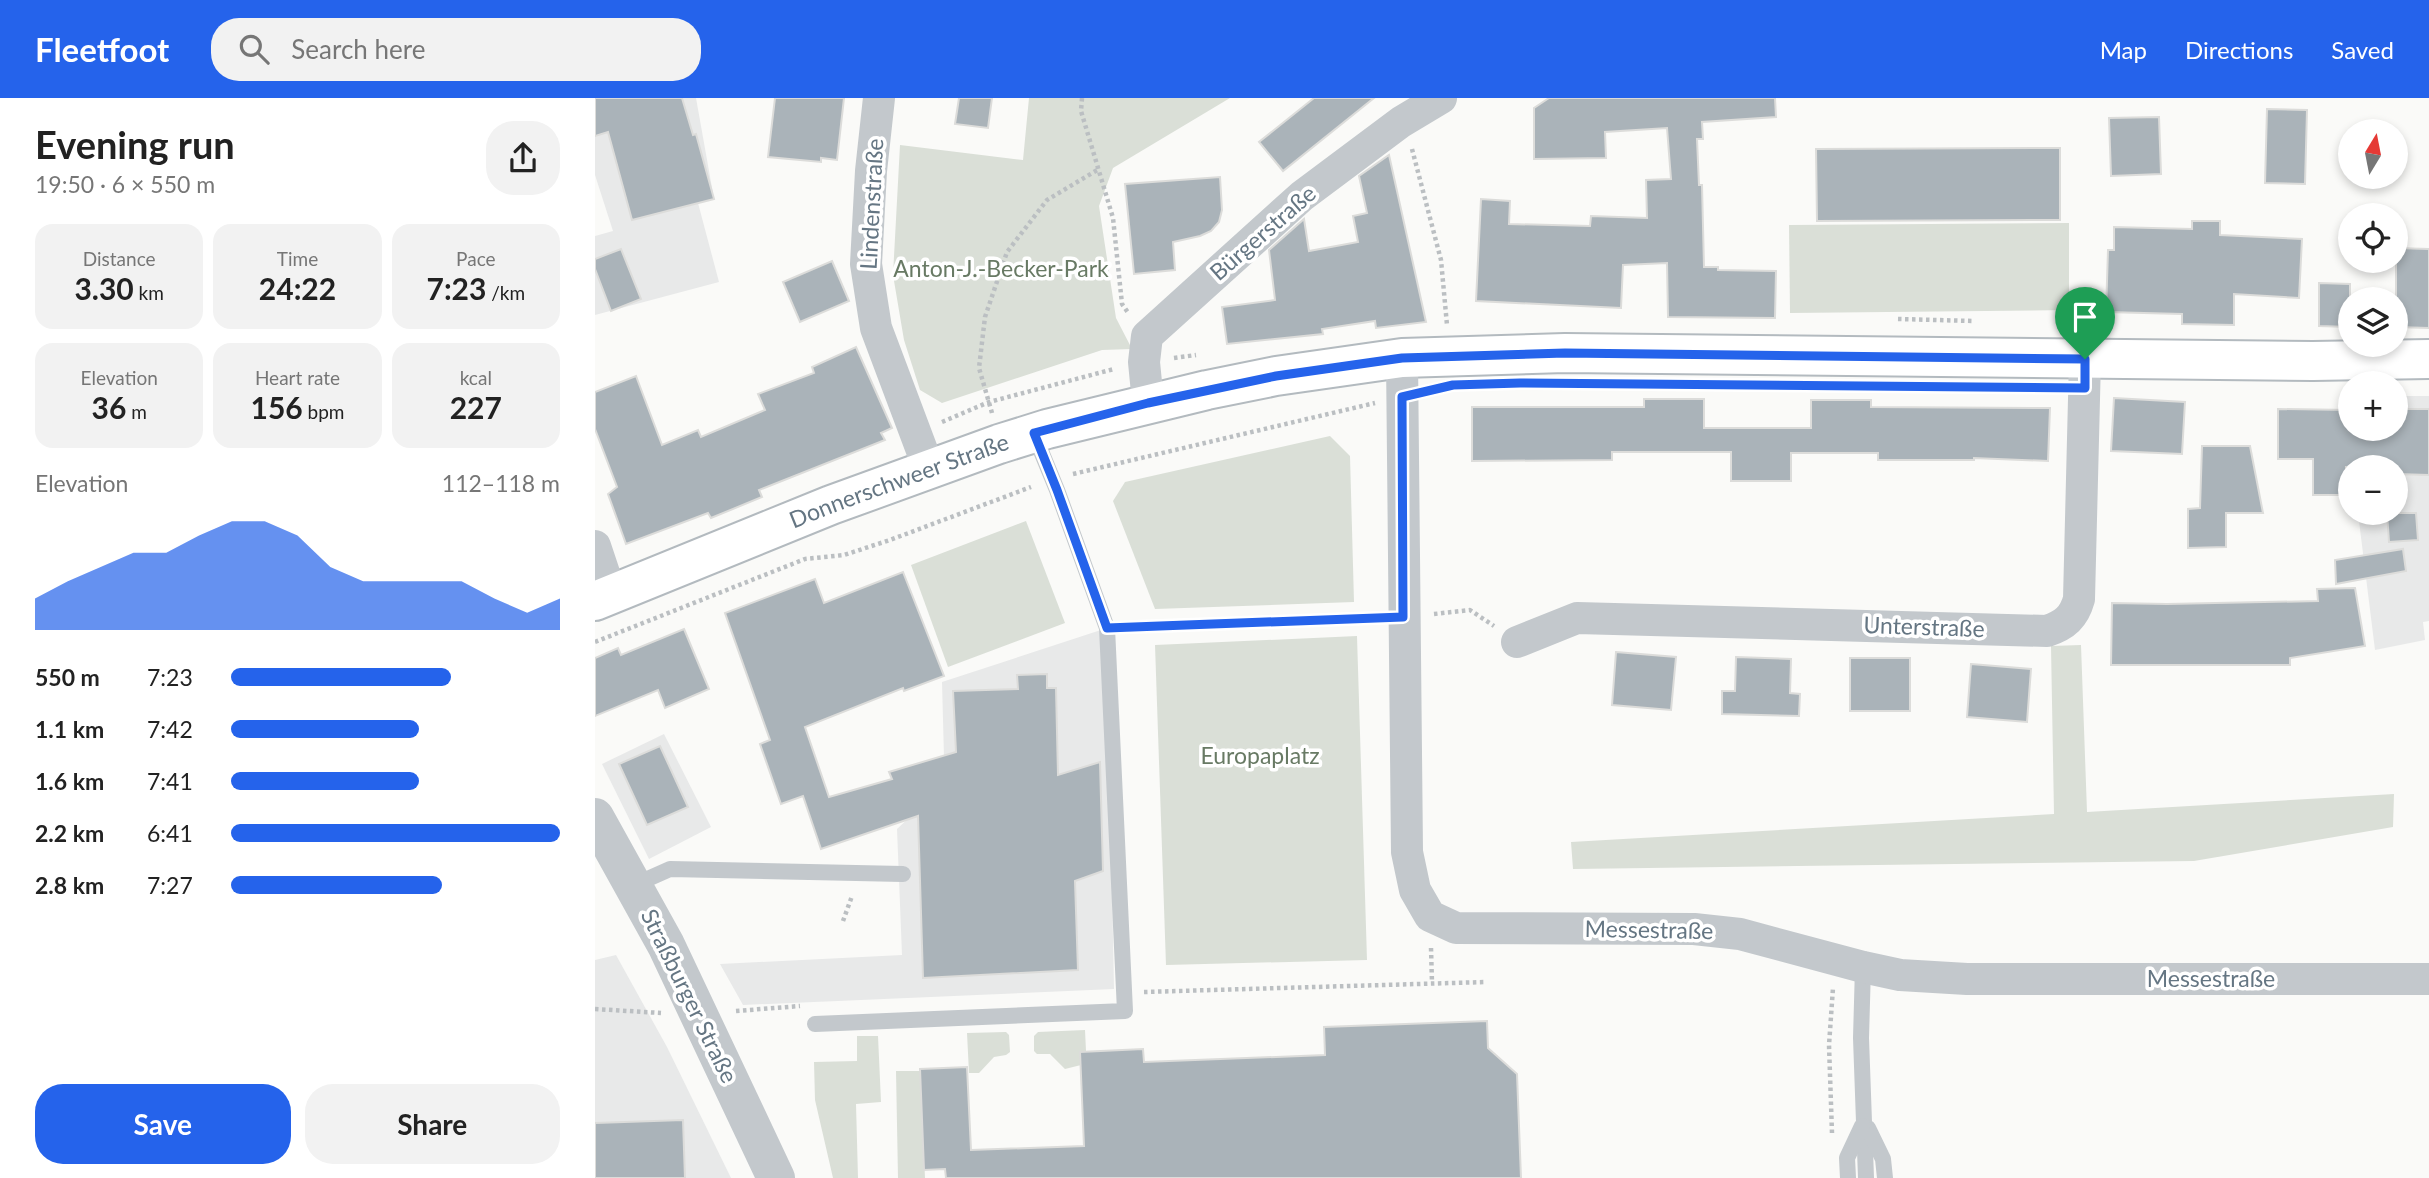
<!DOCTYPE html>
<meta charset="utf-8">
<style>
body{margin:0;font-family:Lato,sans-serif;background:#f2f2f2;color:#222;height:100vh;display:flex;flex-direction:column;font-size:26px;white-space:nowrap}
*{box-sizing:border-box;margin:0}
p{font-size:23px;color:#767676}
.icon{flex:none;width:38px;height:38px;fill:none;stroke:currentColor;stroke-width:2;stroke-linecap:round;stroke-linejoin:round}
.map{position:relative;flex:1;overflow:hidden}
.side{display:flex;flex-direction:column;background:#fff;width:595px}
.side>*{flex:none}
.needle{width:46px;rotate:10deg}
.fabs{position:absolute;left:1743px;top:21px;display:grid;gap:14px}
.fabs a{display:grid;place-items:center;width:70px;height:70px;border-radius:50%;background:#fff;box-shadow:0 4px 10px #0003;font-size:35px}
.pin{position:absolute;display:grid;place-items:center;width:60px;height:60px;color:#fff;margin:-72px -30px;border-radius:50% 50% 50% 0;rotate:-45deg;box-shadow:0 0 7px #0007}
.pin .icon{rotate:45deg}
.round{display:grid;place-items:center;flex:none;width:74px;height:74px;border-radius:28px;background:#f2f2f2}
.overview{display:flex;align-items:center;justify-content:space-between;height:119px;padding:0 35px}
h1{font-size:38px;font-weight:700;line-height:52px}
.stats{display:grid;grid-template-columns:repeat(3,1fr);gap:10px;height:119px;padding:7px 35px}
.stats div{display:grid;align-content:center;border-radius:18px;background:#f2f2f2;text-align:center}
.stats b{font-size:30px;font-weight:700}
.stats small{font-size:19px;font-weight:400}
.stats p{font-size:19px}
.chart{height:196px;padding:14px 35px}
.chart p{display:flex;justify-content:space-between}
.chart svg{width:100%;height:126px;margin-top:7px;fill:#2563eb;opacity:.7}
.primary-button{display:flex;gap:14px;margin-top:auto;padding:14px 35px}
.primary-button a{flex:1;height:80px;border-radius:28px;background:#2563eb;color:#fff;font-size:28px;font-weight:700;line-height:80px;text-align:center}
.primary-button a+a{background:#f2f2f2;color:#222}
ul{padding:0 35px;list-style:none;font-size:23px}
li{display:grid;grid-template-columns:112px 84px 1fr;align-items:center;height:52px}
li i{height:18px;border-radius:9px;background:#2563eb}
header{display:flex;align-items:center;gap:42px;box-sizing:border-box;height:98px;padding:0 35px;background:#2563eb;color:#fff}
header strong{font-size:33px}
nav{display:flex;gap:38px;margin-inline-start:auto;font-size:24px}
.search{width:490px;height:63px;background:#f2f2f2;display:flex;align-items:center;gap:18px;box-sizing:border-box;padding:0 24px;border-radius:28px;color:#767676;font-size:26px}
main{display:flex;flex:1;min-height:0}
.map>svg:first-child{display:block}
</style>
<header>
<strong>Fleetfoot</strong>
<div class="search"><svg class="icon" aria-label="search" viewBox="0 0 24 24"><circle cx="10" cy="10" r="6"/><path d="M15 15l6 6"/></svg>Search here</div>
<nav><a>Map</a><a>Directions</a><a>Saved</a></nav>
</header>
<main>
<section class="side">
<div class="overview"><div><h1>Evening run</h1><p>19:50 · 6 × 550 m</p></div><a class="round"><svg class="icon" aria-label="share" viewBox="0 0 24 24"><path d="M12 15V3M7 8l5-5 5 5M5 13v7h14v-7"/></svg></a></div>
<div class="stats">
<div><p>Distance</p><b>3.30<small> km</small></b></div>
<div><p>Time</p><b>24:22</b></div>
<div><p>Pace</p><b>7:23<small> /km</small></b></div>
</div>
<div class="stats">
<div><p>Elevation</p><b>36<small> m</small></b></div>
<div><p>Heart rate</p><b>156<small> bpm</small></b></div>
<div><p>kcal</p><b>227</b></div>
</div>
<div class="chart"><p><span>Elevation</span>112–118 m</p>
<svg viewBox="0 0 160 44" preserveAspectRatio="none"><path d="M0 44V33L10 27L20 22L30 17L40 17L50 11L60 6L70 6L80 11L90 22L100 27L110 27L120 27L130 27L140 33L150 38L160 33V44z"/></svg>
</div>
<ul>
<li><b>550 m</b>7:23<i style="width:67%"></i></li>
<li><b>1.1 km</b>7:42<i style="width:57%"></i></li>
<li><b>1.6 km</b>7:41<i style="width:57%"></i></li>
<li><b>2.2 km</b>6:41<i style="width:100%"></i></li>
<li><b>2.8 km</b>7:27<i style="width:64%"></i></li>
</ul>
<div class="primary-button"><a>Save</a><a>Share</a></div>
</section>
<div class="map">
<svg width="1834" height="1080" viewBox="0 0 1834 1080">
<rect width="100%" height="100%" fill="#fafaf8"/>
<g fill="#e8e9e9">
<polygon points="0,0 101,0 119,101 103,105 124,184 0,217 0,138 18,133 0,77"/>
<polygon points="1801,298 1834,298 1834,523 1828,524 1830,542 1780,552 1763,415 1801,415 1801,369 1758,369 1749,299 1755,299 1755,331 1801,331"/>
<polygon points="512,530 519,891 148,907 125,866 307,857 302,731 334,701 350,697 347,584"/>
<polygon points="69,636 116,729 54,761 7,666"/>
<polygon points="21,857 72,949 136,1080 0,1080 0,862"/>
</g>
<g fill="#dadfd7">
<polygon points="434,0 635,0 518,70 504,108 521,220 537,251 507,252 347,305 325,292 309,242 298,177 305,47 428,62"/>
<polygon points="1474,125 1474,212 1195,215 1194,127"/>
<polygon points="735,338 755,358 759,504 560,511 518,403 530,384"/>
<polygon points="431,423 470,525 353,569 316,467"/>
<polygon points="762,538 772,862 571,867 560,547"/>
<polygon points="1486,547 1492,714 1799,696 1798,729 1599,763 978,771 976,744 1459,716 1456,548"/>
<polygon points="490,932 491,953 485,954 486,967 470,971 455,956 442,956 439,953 439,938 443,934"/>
<polygon points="411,934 414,937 415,954 411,957 399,959 384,975 374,975 372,935"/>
<polygon points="262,938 283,938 286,1004 261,1006 263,1080 238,1080 220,1002 219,964 262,963"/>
<polygon points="301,973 325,973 330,1080 303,1080"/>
</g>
<g fill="#aab3b9" stroke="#dcdcda" stroke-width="2">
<polygon points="0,0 87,0 98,37 101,36 119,101 37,122 13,34 0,38"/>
<polygon points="180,0 249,0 242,62 226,60 226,64 173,59"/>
<polygon points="364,0 397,0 393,30 360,26"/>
<polygon points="719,0 779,0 688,73 664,44"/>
<polygon points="954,0 1180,0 1181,19 1107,24 1108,41 1102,41 1104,87 1107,87 1109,169 1123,169 1123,172 1181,173 1180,220 1073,219 1072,165 1028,167 1026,210 881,203 886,101 915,103 914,126 995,128 996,118 1052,120 1051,82 1076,81 1072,30 1010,34 1011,60 939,61 939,10"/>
<polygon points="1672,11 1712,12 1710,86 1670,85"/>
<polygon points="1564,19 1566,76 1516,78 1514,20"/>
<polygon points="1465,50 1465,122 1222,123 1221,51"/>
<polygon points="794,57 831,224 781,230 780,223 727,231 728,236 632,246 627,209 680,202 674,152 709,121 714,153 763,144 758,118 772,115 764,78"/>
<polygon points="625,79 627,112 624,124 616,133 605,138 578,144 580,172 539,176 530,86"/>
<polygon points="1597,123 1625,123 1625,137 1707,141 1704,200 1639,196 1639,227 1587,226 1587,216 1511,214 1513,152 1519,152 1519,129 1597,131"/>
<polygon points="1801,150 1834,151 1834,230 1801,229"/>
<polygon points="26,151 46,201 16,213 0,171 0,161"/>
<polygon points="237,163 254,203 205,224 188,184"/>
<polygon points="1724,185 1755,186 1755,229 1724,228"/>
<polygon points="261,249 297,330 286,335 290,342 164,392 167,399 116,420 113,415 31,446 13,396 22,389 0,331 0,294 41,278 67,347 103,332 106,339 170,312 163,296 219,275 217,269"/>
<polygon points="1519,300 1590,304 1587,356 1516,353"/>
<polygon points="1049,301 1109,301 1109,330 1216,330 1216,302 1276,302 1276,309 1455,310 1453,363 1379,360 1379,362 1283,362 1283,355 1196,355 1196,383 1136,383 1136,354 1017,354 1017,362 877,363 877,309 1049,309"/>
<polygon points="1683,311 1755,312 1755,331 1801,331 1801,311 1834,311 1834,377 1801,376 1801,369 1751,369 1752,397 1718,397 1718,361 1683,361"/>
<polygon points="1607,348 1655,348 1668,415 1631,415 1631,449 1593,450 1593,411 1605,410"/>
<polygon points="1792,415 1821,415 1823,442 1794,444"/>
<polygon points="1808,451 1811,473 1741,486 1740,462"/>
<polygon points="308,474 349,578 309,593 308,590 210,629 234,699 297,681 294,674 361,654 358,593 423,591 422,577 452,576 452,590 461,590 463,677 505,664 508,773 480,783 483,872 328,880 323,718 226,751 208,698 186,706 165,646 175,642 130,515 220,481 229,505"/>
<polygon points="1760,490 1770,548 1695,560 1695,567 1516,567 1517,505 1572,506 1723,503 1722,491"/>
<polygon points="89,531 114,591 70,610 63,592 0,618 0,560 23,550 26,557"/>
<polygon points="1021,554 1081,559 1076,612 1017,607"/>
<polygon points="1141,559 1196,561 1195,595 1205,596 1204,618 1127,616 1127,593 1140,593"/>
<rect x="1255" y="560" width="60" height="53"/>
<polygon points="1376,566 1436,571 1432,624 1372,619"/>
<polygon points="65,648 93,709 52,727 24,666"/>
<polygon points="892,923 893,950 922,976 926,1080 351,1080 350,1071 329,1072 325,971 372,969 376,1052 489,1048 485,954 548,951 549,964 730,957 729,929"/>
<polygon points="88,1022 90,1080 0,1080 0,1025"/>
</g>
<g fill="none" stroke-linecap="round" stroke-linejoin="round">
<defs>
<g id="secondary">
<path id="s1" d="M 0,503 L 236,407 L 404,346 L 452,331 L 612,292 L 681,278 L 807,260 L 970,255 L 1718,263 L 1834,261"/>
</g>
</defs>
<use href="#secondary" stroke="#b3babf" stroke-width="42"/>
<g stroke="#bbbfc2" stroke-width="4.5" stroke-dasharray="3.5 3.5" stroke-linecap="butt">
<polyline points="487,0 486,13 518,120 527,206 534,216"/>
<polyline points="817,51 846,162 852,227"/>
<polyline points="1303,221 1378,223"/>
<polyline points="579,260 601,257"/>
<polyline points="397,315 384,270 390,219 412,154 452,102 504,71"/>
<polyline points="347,324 394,304 519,271"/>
<polyline points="478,376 780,305"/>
<polyline points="839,516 875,512 899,528"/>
<polyline points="535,529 781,520"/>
<polyline points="0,544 210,461 249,457 295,442 436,389"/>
<polyline points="248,823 257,798"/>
<polyline points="836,850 837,885"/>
<polyline points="549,894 891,884"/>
<polyline points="0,911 66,915"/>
<polyline points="141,913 205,908"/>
<polyline points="1237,1035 1234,947 1238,890"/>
</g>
<g stroke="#c3c8cc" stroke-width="16">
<polyline points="39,787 75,771 308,776"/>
<polyline points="1268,869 1266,940 1271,1080"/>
<polyline points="220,926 530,913 512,530 462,392 439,336"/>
<polyline points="1273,1030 1288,1061 1290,1080"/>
<polyline points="1253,1080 1252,1060 1267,1028"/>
</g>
<g stroke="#c3c8cc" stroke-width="32">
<polyline points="284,0 276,73 271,166 281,230 334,371"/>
<polyline points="807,260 812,754 820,792 835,818 861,830 1099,831 1145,836 1268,869 1305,877 1372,881 1834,881"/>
<polyline points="553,305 549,264 552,238 707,98 806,24 846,0"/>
<polyline points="0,448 16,496"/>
<path d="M 922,544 L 982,520 L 1452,533 C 1470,527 1479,519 1484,501 L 1490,261"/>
</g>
<polyline stroke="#c3c8cc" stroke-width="38" points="0,719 71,847 181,1080"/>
<use href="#secondary" stroke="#fff" stroke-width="38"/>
</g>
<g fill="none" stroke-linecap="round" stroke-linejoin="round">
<defs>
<polygon id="route" points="970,255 1490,261 1490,290 925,285 858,287 807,299 808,519 512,530 462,392 439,335 553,305 681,278 807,260"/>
</defs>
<use href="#route" stroke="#fff" stroke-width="14"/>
<use href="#route" stroke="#2563eb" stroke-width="9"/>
</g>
<g text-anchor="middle" stroke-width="7" stroke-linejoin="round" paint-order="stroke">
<g font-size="23" fill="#657683" stroke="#fff">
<text transform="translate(277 106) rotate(-87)" y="8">Lindenstraße</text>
<text transform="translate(668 135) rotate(-41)" y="8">Bürgerstraße</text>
<text dy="8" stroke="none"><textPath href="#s1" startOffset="327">Donnerschweer Straße</textPath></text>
<text transform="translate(1329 529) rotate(2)" y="8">Unterstraße</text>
<text transform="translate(1054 832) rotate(1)" y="8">Messestraße</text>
<text x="1616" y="889">Messestraße</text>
<text transform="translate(94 898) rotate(64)" y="8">Straßburger Straße</text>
</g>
<g font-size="23" fill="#687a64" stroke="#fff">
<text x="406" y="179">Anton-J.-Becker-Park</text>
<text x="665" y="666">Europaplatz</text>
</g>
</g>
</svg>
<div class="fabs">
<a><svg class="needle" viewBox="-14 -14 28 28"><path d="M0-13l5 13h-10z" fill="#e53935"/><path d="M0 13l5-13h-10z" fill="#767676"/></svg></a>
<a><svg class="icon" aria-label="locate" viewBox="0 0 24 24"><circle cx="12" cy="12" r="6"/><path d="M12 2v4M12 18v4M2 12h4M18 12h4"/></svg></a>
<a><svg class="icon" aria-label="layers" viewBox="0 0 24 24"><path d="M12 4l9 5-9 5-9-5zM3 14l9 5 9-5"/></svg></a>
<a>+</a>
<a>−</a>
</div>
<div class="pin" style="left:1490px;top:261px;background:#1e9e55"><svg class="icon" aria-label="arrive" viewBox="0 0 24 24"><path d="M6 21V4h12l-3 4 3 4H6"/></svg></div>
</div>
</main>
